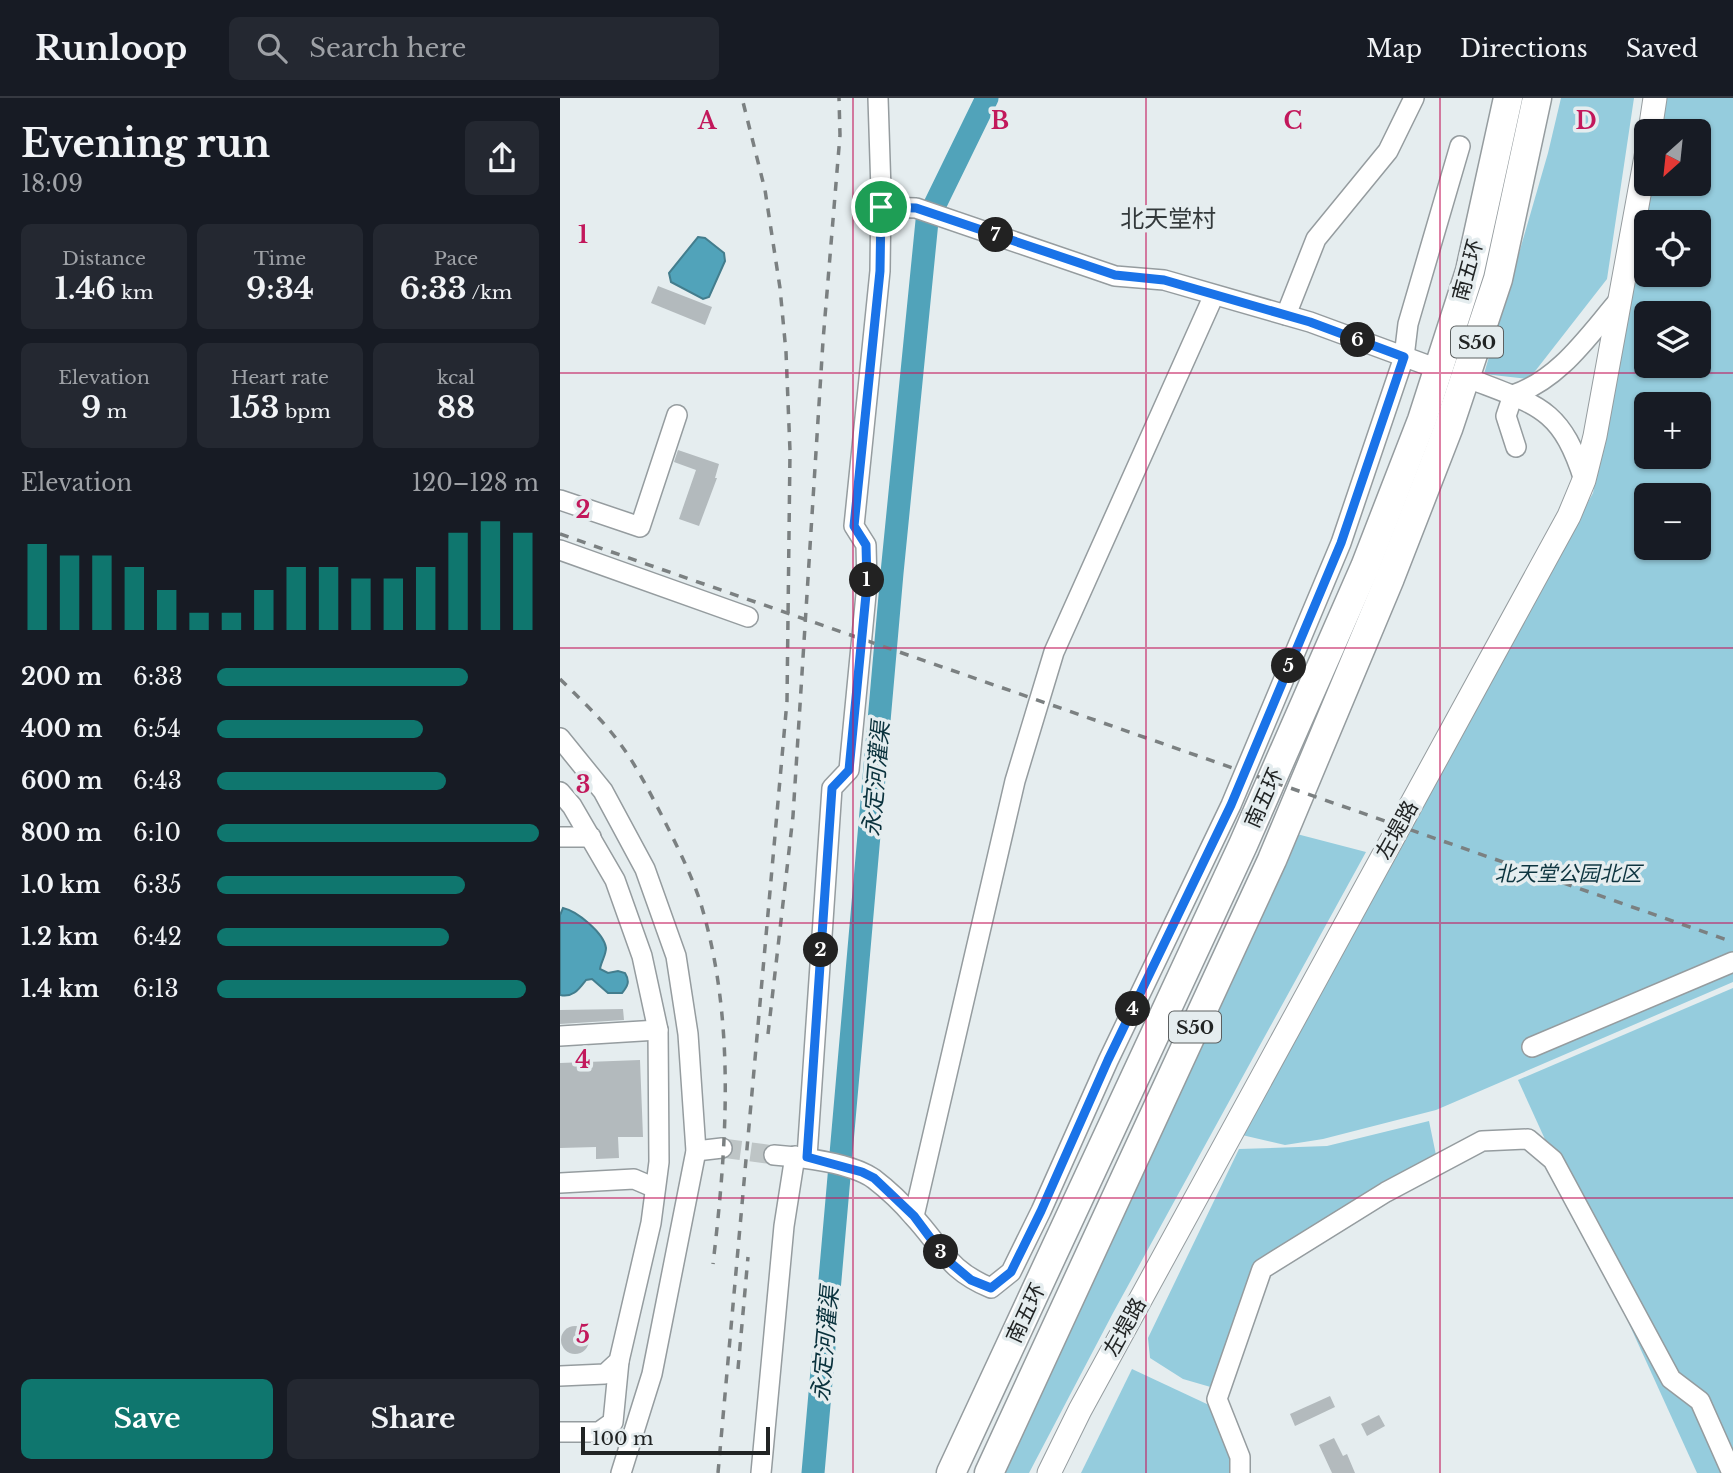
<!DOCTYPE html>
<meta charset="utf-8">
<style>
body{margin:0;font-family:"Libre Baskerville","Noto Sans SC",serif;background:#242831;color:#f1f3f6;height:100vh;display:flex;flex-direction:column;font-size:26px;white-space:nowrap}
*{box-sizing:border-box;margin:0}
p{font-size:23px;color:#9ea1a6}
.icon{flex:none;width:38px;height:38px;fill:none;stroke:currentColor;stroke-width:2;stroke-linecap:round;stroke-linejoin:round}
.map{position:relative;flex:1;overflow:hidden}
.drawer{display:flex;flex-direction:column;background:#171b24;width:560px}
.drawer>*{flex:none}
.needle{width:46px;rotate:207deg}
.buttons{position:absolute;left:1074px;top:21px;display:grid;gap:14px}
.buttons a{display:grid;place-items:center;width:77px;height:77px;border-radius:10px;background:#171b24;box-shadow:0 2px 5px #0004;font-size:35px}
.scale{position:absolute;left:21px;bottom:18px;width:189px;box-sizing:border-box;padding-left:7px;border:4px solid #212424;border-top:0;font-size:19px;line-height:24px;white-space:nowrap;color:#212424;-webkit-text-stroke:5px #e5edef;paint-order:stroke}
.pin{position:absolute;display:grid;place-items:center;width:60px;height:60px;color:#fff;margin:-30px;border:4px solid #fff;border-radius:50%;box-shadow:0 2px 7px #0007}
.km{position:absolute;width:35px;height:35px;margin:-18px;border-radius:50%;background:#222;color:#fff;font-size:19px;line-height:35px;text-align:center}
.round{display:grid;place-items:center;flex:none;width:74px;height:74px;border-radius:10px;background:#242831}
.headline{display:flex;align-items:center;justify-content:space-between;height:119px;padding:0 21px}
h1{font-size:38px;font-weight:800;line-height:52px}
.figures{display:grid;grid-template-columns:repeat(3,1fr);gap:10px;height:119px;padding:7px 21px}
.figures div{display:grid;align-content:center;border-radius:10px;background:#242831;text-align:center}
.figures b{font-size:30px;font-weight:800}
.figures small{font-size:19px;font-weight:400}
.figures p{font-size:19px}
.chart{height:196px;padding:14px 21px}
.chart p{display:flex;justify-content:space-between}
.chart svg{width:100%;height:126px;margin-top:7px;stroke:#0f766e;stroke-width:6}
.primary-button{display:flex;gap:14px;margin-top:auto;padding:14px 21px}
.primary-button a{flex:1;height:80px;border-radius:10px;background:#0f766e;color:#fff;font-size:28px;font-weight:800;line-height:80px;text-align:center}
.primary-button a+a{background:#242831;color:#f1f3f6}
ul{padding:0 21px;list-style:none;font-size:23px}
li{display:grid;grid-template-columns:112px 84px 1fr;align-items:center;height:52px}
li i{height:18px;border-radius:9px;background:#0f766e}
header{display:flex;align-items:center;gap:42px;box-sizing:border-box;height:98px;padding:0 35px;background:#171b24;border-bottom:2px solid #363941}
header strong{font-size:33px}
nav{display:flex;gap:38px;margin-inline-start:auto;font-size:24px}
.search{width:490px;height:63px;background:#242831;display:flex;align-items:center;gap:18px;box-sizing:border-box;padding:0 24px;border-radius:10px;color:#9ea1a6;font-size:26px}
main{display:flex;flex:1;min-height:0}
.map>svg:first-child{display:block}
</style>
<header>
<strong>Runloop</strong>
<div class="search"><svg class="icon" aria-label="search" viewBox="0 0 24 24"><circle cx="10" cy="10" r="6"/><path d="M15 15l6 6"/></svg>Search here</div>
<nav><a>Map</a><a>Directions</a><a>Saved</a></nav>
</header>
<main>
<section class="drawer">
<div class="headline"><div><h1>Evening run</h1><p>18:09</p></div><a class="round"><svg class="icon" aria-label="share" viewBox="0 0 24 24"><path d="M12 15V3M7 8l5-5 5 5M5 13v7h14v-7"/></svg></a></div>
<div class="figures">
<div><p>Distance</p><b>1.46<small> km</small></b></div>
<div><p>Time</p><b>9:34</b></div>
<div><p>Pace</p><b>6:33<small> /km</small></b></div>
</div>
<div class="figures">
<div><p>Elevation</p><b>9<small> m</small></b></div>
<div><p>Heart rate</p><b>153<small> bpm</small></b></div>
<div><p>kcal</p><b>88</b></div>
</div>
<div class="chart"><p><span>Elevation</span>120–128 m</p>
<svg viewBox="0 0 160 44" preserveAspectRatio="none"><path d="M5 44V14M15 44V18M25 44V18M35 44V22M45 44V30M55 44V38M65 44V38M75 44V30M85 44V22M95 44V22M105 44V26M115 44V26M125 44V22M135 44V10M145 44V6M155 44V10"/></svg>
</div>
<ul>
<li><b>200 m</b>6:33<i style="width:78%"></i></li>
<li><b>400 m</b>6:54<i style="width:64%"></i></li>
<li><b>600 m</b>6:43<i style="width:71%"></i></li>
<li><b>800 m</b>6:10<i style="width:100%"></i></li>
<li><b>1.0 km</b>6:35<i style="width:77%"></i></li>
<li><b>1.2 km</b>6:42<i style="width:72%"></i></li>
<li><b>1.4 km</b>6:13<i style="width:96%"></i></li>
</ul>
<div class="primary-button"><a>Save</a><a>Share</a></div>
</section>
<div class="map">
<svg width="1173" height="1375" viewBox="0 0 1173 1375">
<rect width="100%" height="100%" fill="#e5edef"/>
<g fill="#95ccdd" fill-rule="evenodd">
<polygon points="1001,0 1074,0 1047,181 969,281 924,276 988,55"/>
<path d="M 1105,0 L 1173,0 L 1173,884 L 876,1012 L 763,1041 L 725,1047 L 682,1037 L 861,706 L 1033,395 L 1071,198 L 1090,86 L 1139,86 L 1139,33 L 1099,33 ZM 1087,124 L 1139,124 L 1139,177 L 1087,177 ZM 1087,215 L 1139,215 L 1139,268 L 1087,268 ZM 1087,306 L 1139,306 L 1139,359 L 1087,359 ZM 1087,397 L 1139,397 L 1139,450 L 1087,450 Z"/>
<polygon points="733,735 806,754 553,1215 469,1375 443,1375"/>
<polygon points="1173,890 1173,1375 1137,1375 958,982"/>
<polygon points="869,1023 876,1057 753,1128 692,1170 654,1290 623,1281 590,1260 588,1240 679,1051 767,1048"/>
<polygon points="572,1271 649,1307 674,1367 674,1375 521,1375"/>
</g>
<g fill="#51a3ba" stroke="#437d8d" stroke-width="2">
<polygon points="138,139 145,140 164,155 165,163 149,199 143,201 111,184 109,175"/>
<path d="M 3,810 C 17,813 44,835 46,850 C 46,857 41,864 40,871 L 48,875 L 58,873 L 65,875 C 70,883 68,888 62,895 L 48,895 L 32,881 L 26,882 C 19,891 13,900 0,897 L 0,817 Z"/>
</g>
<g fill="none" stroke-linecap="round" stroke-linejoin="round">
<polyline stroke="#51a3ba" stroke-width="23" points="253,1375 332,475 367,123 427,0"/>
</g>
<g fill="#b3babd">
<polygon points="98,188 152,209 145,227 91,205"/>
<polygon points="118,352 159,366 155,380 157,380 139,428 119,421 136,372 114,364"/>
<polygon points="63,911 64,922 0,926 0,912"/>
<polygon points="80,962 83,1039 58,1039 59,1060 36,1061 36,1049 0,1050 0,965"/>
<circle cx="15" cy="1242" r="14"/>
<polygon points="770,1298 775,1309 735,1328 730,1316"/>
<polygon points="819,1317 825,1328 807,1338 801,1326"/>
<polygon points="774,1340 783,1358 787,1356 795,1375 772,1375 759,1347"/>
</g>
<g fill="none" stroke-linecap="round" stroke-linejoin="round">
<polyline stroke="#bec5c6" stroke-width="19" stroke-dasharray="19 10" stroke-linecap="butt" points="162,1050 214,1057"/>
<defs>
<g id="minor">
<polyline points="321,109 356,110 555,178 604,182 750,224 867,267"/>
<polyline points="726,217 756,141 828,53 854,0"/>
<path d="M 918,284 C 981,308 1002,313 1024,382"/>
<path d="M 953,297 C 1000,281 1028,238 1060,201"/>
<polyline points="953,297 946,318 956,349"/>
<polyline points="0,402 80,429 117,317"/>
<polyline points="0,452 188,519"/>
<polyline points="0,640 43,693 85,771 116,858 128,936 136,1053 92,1276 61,1375"/>
<polyline points="0,694 12,708 55,782 82,858 98,932 99,1064 91,1125 59,1263 45,1276 0,1278"/>
<polyline points="0,739 31,739"/>
<polyline points="0,938 98,932"/>
<polyline points="972,949 1173,864"/>
<polyline points="136,1053 162,1050"/>
<path d="M 214,1057 C 241,1059 292,1065 314,1081 C 327,1091 342,1105 353,1118 C 383,1150 387,1172 431,1190 L 451,1174 L 481,1113 L 548,963 L 671,707 L 781,445 L 844,259 L 848,226 L 900,48"/>
<polyline points="247,1059 272,690 289,672 307,486 306,447 294,428 320,173 321,93 318,0"/>
<polyline points="0,1085 74,1081 95,1090"/>
<polyline points="354,1118 455,683 494,554 654,197"/>
<polyline points="0,1334 39,1334 53,1324 59,1263"/>
<polyline points="201,1375 224,1128 235,1058"/>
<polyline points="680,1375 680,1359 657,1301 702,1171 826,1094 922,1043 968,1041 993,1062 1111,1281 1140,1303 1172,1375"/>
</g>
<g id="major">
<polyline points="1090,33 1095,0"/>
<polyline points="489,1375 520,1312 1009,418 1024,382 1035,338 1087,53"/>
</g>
<g id="highway">
<polyline points="391,1375 683,747 805,469 862,322 910,173 948,0"/>
<polyline points="429,1375 712,762 830,480 888,331 938,181 977,0"/>
</g>
</defs>
<use href="#minor" stroke="#959c9f" stroke-width="22"/>
<use href="#major" stroke="#959c9f" stroke-width="25"/>
<use href="#highway" stroke="#959c9f" stroke-width="31"/>
<use href="#minor" stroke="#fff" stroke-width="19"/>
<use href="#major" stroke="#fff" stroke-width="23"/>
<use href="#highway" stroke="#fff" stroke-width="28"/>
<g stroke="#7b8081" stroke-width="3.5" stroke-dasharray="9 9" stroke-linecap="butt">
<polyline points="0,436 1173,844"/>
<path d="M 0,581 C 20,601 41,620 58,643 C 75,665 88,691 101,716 C 115,744 130,773 140,803 C 176,920 167,1046 153,1166"/>
<polyline points="208,936 233,718 263,243 280,37 279,0"/>
<polyline points="178,1271 188,1159"/>
<polyline points="158,1375 227,603 230,353 226,254 220,190 205,92 182,0"/>
</g>
</g>
<g fill="none" stroke-linecap="round" stroke-linejoin="round">
<defs>
<polygon id="route" points="321,109 356,110 555,177 604,182 750,224 844,259 781,445 671,707 548,962 481,1113 451,1174 431,1190 411,1182 386,1161 354,1118 314,1080 302,1074 247,1059 272,690 289,672 307,486 306,447 294,428 320,173"/>
</defs>
<use href="#route" stroke="#fff" stroke-width="14"/>
<use href="#route" stroke="#1a73e8" stroke-width="9"/>
</g>
<path fill="none" stroke="#c2185b" stroke-width="2" stroke-opacity="0.55" d="M 293,0 L 293,1375M 586,0 L 586,1375M 880,0 L 880,1375M 0,275 L 1173,275M 0,550 L 1173,550M 0,825 L 1173,825M 0,1100 L 1173,1100"/>
<g text-anchor="middle" stroke-width="7" stroke-linejoin="round" paint-order="stroke">
<g fill="#e5edef" stroke="#5c6061" stroke-width="2">
<rect x="891" y="228.5" width="52" height="31" rx="5"/>
<rect x="609" y="913.5" width="52" height="31" rx="5"/>
</g>
<g font-size="19" font-weight="bold" fill="#212424">
<text x="917" y="251">S50</text>
<text x="635" y="936">S50</text>
</g>
<g font-size="21" fill="#212424" stroke="#e5edef">
<text transform="translate(908 172) rotate(-75)" y="7">南五环</text>
<text transform="translate(704 700) rotate(-66)" y="7">南五环</text>
<text transform="translate(837 732) rotate(-61)" y="7">左堤路</text>
<text transform="translate(466 1215) rotate(-65)" y="7">南五环</text>
<text transform="translate(565 1229) rotate(-61)" y="7">左堤路</text>
</g>
<g font-size="21" font-style="italic" fill="#0d343f" stroke="#e5edef">
<text x="1008" y="783">北天堂公园北区</text>
</g>
<g font-size="23" font-style="italic" fill="#09313c" stroke="#e5edef">
<text transform="translate(316 681) rotate(-85)" y="8">永定河灌渠</text>
<text transform="translate(265 1246) rotate(-85)" y="8">永定河灌渠</text>
</g>
<g font-size="24" fill="#343a3c" stroke="#e5edef">
<text x="608" y="129">北天堂村</text>
</g>
</g>
<g font-size="23" text-anchor="middle" font-weight="bold" fill="#c2185b" stroke="#e5edef" stroke-width="7" stroke-linejoin="round" paint-order="stroke">
<text x="147" y="31">A</text>
<text x="440" y="31">B</text>
<text x="733" y="31">C</text>
<text x="1026" y="31">D</text>
<text x="23" y="145">1</text>
<text x="23" y="420">2</text>
<text x="23" y="695">3</text>
<text x="23" y="970">4</text>
<text x="23" y="1245">5</text>
</g>
</svg>
<div class="buttons">
<a><svg class="needle" viewBox="-14 -14 28 28"><path d="M0-13l5 13h-10z" fill="#e53935"/><path d="M0 13l5-13h-10z" fill="#9ea1a6"/></svg></a>
<a><svg class="icon" aria-label="locate" viewBox="0 0 24 24"><circle cx="12" cy="12" r="6"/><path d="M12 2v4M12 18v4M2 12h4M18 12h4"/></svg></a>
<a><svg class="icon" aria-label="layers" viewBox="0 0 24 24"><path d="M12 4l9 5-9 5-9-5zM3 14l9 5 9-5"/></svg></a>
<a>+</a>
<a>−</a>
</div>
<div class="scale">100 m</div>
<div class="pin" style="left:321px;top:109px;background:#1e9e55"><svg class="icon" aria-label="arrive" viewBox="0 0 24 24"><path d="M6 21V4h12l-3 4 3 4H6"/></svg></div>
<b class="km" style="left:307px;top:482px">1</b>
<b class="km" style="left:261px;top:852px">2</b>
<b class="km" style="left:381px;top:1154px">3</b>
<b class="km" style="left:573px;top:911px">4</b>
<b class="km" style="left:729px;top:568px">5</b>
<b class="km" style="left:798px;top:242px">6</b>
<b class="km" style="left:436px;top:137px">7</b>
</div>
</main>
